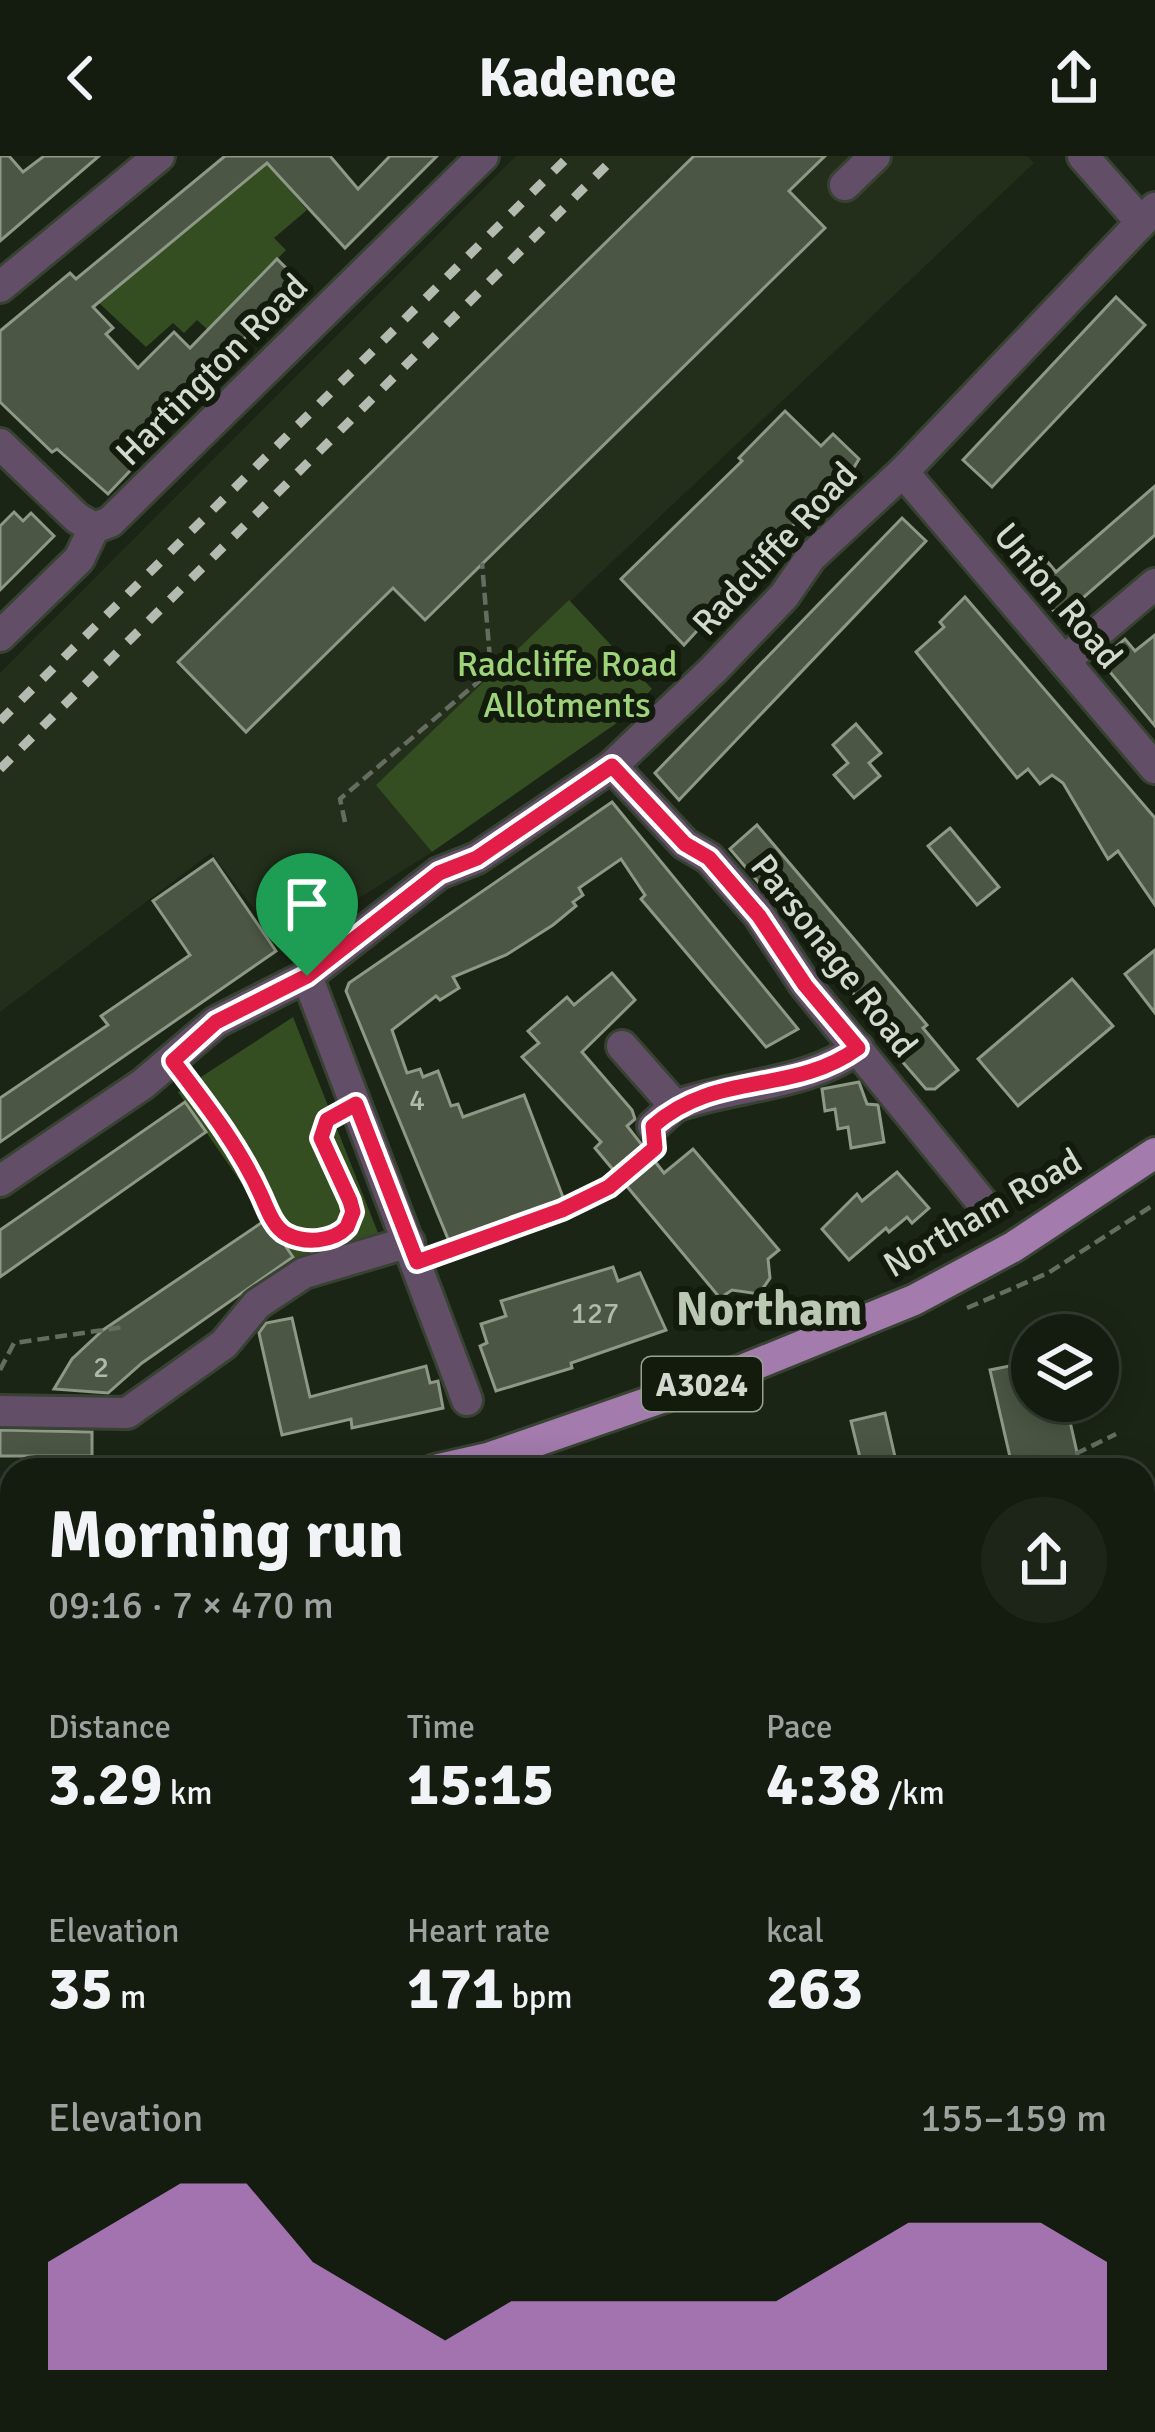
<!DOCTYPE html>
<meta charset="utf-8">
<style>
body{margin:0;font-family:Signika,sans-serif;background:#1d2519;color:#f1f3f6;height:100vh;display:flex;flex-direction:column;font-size:45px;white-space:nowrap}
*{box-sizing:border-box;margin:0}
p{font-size:39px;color:#9da19f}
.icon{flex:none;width:66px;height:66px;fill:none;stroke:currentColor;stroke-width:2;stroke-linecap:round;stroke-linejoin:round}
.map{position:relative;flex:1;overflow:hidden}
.details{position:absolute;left:0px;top:1302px;width:1155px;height:975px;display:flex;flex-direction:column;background:#141c10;border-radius:36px 36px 0 0;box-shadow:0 6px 30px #0003,0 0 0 3px #333a30}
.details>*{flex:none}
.buttons{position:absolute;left:1011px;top:1158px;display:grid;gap:24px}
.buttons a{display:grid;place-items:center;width:108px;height:108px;border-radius:50%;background:#141c10;box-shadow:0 6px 30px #0003,0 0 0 3px #333a30;font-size:60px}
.pin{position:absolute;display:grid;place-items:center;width:102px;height:102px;color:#fff;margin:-123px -51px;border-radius:50% 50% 50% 0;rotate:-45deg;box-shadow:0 0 12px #0007}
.pin .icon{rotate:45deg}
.round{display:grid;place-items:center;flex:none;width:126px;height:126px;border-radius:63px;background:#1d2519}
.summary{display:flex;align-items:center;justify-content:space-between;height:204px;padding:0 48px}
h1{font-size:66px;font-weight:800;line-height:90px}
.stats{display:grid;grid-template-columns:repeat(3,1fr);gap:18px;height:204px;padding:12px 48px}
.stats div{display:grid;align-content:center}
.stats b{font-size:60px;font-weight:800}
.stats small{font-size:33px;font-weight:400}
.stats p{font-size:33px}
.chart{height:336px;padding:24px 48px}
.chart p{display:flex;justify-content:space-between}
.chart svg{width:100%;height:216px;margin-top:12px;fill:#df98f2;opacity:.7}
header{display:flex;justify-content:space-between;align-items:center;height:156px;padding:0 48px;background:#141c10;font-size:54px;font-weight:800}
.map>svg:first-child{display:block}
</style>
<header><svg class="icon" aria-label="back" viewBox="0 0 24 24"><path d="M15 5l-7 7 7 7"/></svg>Kadence<svg class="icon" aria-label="share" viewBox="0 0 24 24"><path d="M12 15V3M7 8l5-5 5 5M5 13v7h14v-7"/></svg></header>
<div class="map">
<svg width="1155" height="2276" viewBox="0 0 1155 2276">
<rect width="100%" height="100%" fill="#1b2515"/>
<g fill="#232f1b">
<polygon points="516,0 1027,0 1034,7 377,628 432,696 283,790 211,697 0,856 0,517"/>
<polygon points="12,1423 12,2265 1143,2265 1143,2095 1155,2092 1155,2276 0,2276 0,1424"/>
</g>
<g fill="#344e22">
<polygon points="267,7 307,54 274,82 286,94 208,174 197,164 184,177 173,167 146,191 98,146"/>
<polygon points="569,444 652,533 621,564 432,696 376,629"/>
<polygon points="293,861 380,1082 296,1105 178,936"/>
</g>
<g fill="#4b5644" stroke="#8d9986" stroke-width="3">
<polygon points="0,0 9,0 23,16 44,0 99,0 0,85"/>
<polygon points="225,0 330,0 358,33 390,0 437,0 345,92 267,7 93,151 113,172 106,178 138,212 174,176 190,192 277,103 300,126 218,209 223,214 141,295 145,299 108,338 57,293 52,296 0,246 0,175 70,117 76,123"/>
<polygon points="694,0 825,0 789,35 825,72 425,464 393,432 246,576 178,506"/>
<polygon points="1116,141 1145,169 992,331 963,304"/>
<polygon points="785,255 821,290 833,278 859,303 850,318 804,366 800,362 684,489 621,423 742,305 739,302"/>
<polygon points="1155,330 1155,379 1060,462 1020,417 1041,398 1056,416"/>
<polygon points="14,356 23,365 31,357 54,380 0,434 0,370"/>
<polygon points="902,362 926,385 679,644 655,617"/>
<polygon points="965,441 1155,662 1155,749 1118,695 1108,703 1063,627 1052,619 1040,628 1028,613 1017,622 916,496 944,471 940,466"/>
<polygon points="1155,479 1155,570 1100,504 1125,483 1135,495"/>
<polygon points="856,568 881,597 869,607 880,620 854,642 834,619 848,607 833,589"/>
<polygon points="612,646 798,873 766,891 641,743 645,739 621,703 579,732 583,739 573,746 576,750 553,769 506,799 453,821 459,832 440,844 436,840 392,874 407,917 420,913 423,921 438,915 451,950 458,948 463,961 524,939 566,1049 451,1090 346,835 349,827"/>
<polygon points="757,669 927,869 923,872 958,914 935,933 926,933 894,896 900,892 730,693"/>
<polygon points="950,672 999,731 977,749 928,690"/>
<polygon points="213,703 276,795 0,986 0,942 108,869 101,860 190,799 153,745"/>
<polygon points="1155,794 1155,857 1125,818"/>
<polygon points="612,817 635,844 582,896 632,954 635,963 627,970 664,1017 693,993 779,1094 768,1103 770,1122 759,1138 732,1134 720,1142 595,992 601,986 522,901 539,887 528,875 567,841 574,849"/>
<polygon points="1072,823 1113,870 1018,950 978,903"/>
<polygon points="859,926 867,948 878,949 884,986 851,992 848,971 838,973 835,953 825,955 822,933"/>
<polygon points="185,946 206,976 0,1121 0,1074"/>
<polygon points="897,1016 929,1052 912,1067 907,1061 889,1076 886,1072 849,1104 822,1073 857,1038 862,1045"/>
<polygon points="267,1063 293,1101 142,1207 108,1237 54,1233 72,1203 103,1174"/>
<polygon points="613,1111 618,1125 640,1117 666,1174 571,1207 572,1212 496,1235 480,1190 487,1187 481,1168 506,1160 501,1145"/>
<polygon points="292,1162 310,1241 426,1210 430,1227 438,1225 443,1252 352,1272 351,1263 282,1279 259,1177 266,1167"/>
<polygon points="1024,1207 1036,1255 1066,1248 1081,1314 1013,1314 990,1214"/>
<polygon points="885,1257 898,1314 863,1314 851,1265"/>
<polygon points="0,1274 92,1276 92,1300 0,1300"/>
</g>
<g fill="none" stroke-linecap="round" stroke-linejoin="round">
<defs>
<g id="minor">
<polyline points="1083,0 1141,66"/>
<polyline points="845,29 875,0"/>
<polyline points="0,131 159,0"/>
<polyline points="0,288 77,362 94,372"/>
<polyline points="903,316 1155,612"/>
<polyline points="0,480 79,403 94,372 110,366 483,0"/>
<polyline points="1064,505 1155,428"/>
<polyline points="612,610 685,688 709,702 759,759 805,829 984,1049"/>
<polyline points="307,820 467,1244"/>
<polyline points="622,890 675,950 653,970"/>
<path d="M 675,950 C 736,928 806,930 858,892"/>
<polyline points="0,1025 143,928 216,866 307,820 439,717 477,702 612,610 714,513 784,440 811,401 903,316 1155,52"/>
<polyline points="0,1255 127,1257 224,1188 257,1148 304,1117 409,1086"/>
<polyline points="1143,1464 1155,1474"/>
<polyline points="0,1533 12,1547"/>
<polyline points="0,1691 12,1681"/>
<polyline points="1143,1830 1155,1827"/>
<polyline points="1143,2113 1155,2110"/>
<polyline points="0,2157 12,2147"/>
<polyline points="0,2263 9,2276"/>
<polyline points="594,2265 596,2276"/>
<polyline points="817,2265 820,2276"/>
<polyline points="1109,2265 1111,2276"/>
<polyline points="398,2276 446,2265"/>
</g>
<g id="major">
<polyline points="435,1314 488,1302 742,1214 914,1144 1013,1091 1155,997"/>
<polyline points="0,1373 12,1372"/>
</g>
</defs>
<use href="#minor" stroke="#384233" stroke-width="36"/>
<use href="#major" stroke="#384233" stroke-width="36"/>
<g stroke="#646d5f" stroke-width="4.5" stroke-dasharray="12 6" stroke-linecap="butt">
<polyline points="345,666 340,643 491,515 482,407"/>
<polyline points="188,924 238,998 278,1071 306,1084"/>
<polyline points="331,960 322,971 321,982 353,1056 345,1074"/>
<path d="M 440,1098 C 518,1069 584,1053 649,997"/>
<polyline points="967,1152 1048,1117 1155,1048"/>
<polyline points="0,1214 14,1187 124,1171"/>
<polyline points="1043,1314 1116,1278"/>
<polyline points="0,1413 12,1413"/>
<polyline points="1143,1615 1155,1612"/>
<polyline points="1143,1681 1147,1680"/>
</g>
<use href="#minor" stroke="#624f67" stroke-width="30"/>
<use href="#major" stroke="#a37bad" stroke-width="30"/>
<g stroke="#b4baaf" stroke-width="9" stroke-dasharray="15 15" stroke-linecap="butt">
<polyline points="0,565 569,0"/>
<polyline points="0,613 616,0"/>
</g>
</g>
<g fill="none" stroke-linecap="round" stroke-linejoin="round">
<defs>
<path id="route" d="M 612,610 L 685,688 L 709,702 L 759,760 L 805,829 L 858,892 C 792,940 716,914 653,970 L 655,992 L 609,1031 L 562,1054 L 417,1106 L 356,948 L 327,964 L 321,982 L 350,1045 L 353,1056 L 347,1071 C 333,1086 305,1088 286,1078 C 273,1071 267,1052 261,1039 C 239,990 205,947 173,905 L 216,866 L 307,820 L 439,717 L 477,702 Z"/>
</defs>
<use href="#route" stroke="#fff" stroke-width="24"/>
<use href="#route" stroke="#e11d48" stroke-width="15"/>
</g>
<g text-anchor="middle" stroke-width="12" stroke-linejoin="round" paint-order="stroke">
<g font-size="30" fill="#b1b8ac">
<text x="417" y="954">4</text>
<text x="595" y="1167">127</text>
<text x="101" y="1221">2</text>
</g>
<rect fill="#121b0c" stroke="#99a094" stroke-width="3" x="642" y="1201" width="120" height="54" rx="9"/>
<g font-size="33" font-weight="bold" fill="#d3d9cf">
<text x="702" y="1240">A3024</text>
</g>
<g font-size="36" fill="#d3d9cf" stroke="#121b0c">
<text transform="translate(211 213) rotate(-45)" y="13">Hartington Road</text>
<text transform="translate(774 392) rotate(-47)" y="13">Radcliffe Road</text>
<text transform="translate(1059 439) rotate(50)" y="13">Union Road</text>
<text transform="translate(835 799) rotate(52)" y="13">Parsonage Road</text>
<text transform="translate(982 1056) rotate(-30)" y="13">Northam Road</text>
</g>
<g font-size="36" fill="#9ed37a" stroke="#121b0c">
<text x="567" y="520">Radcliffe Road<tspan x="567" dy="41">Allotments</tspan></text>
</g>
<g font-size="48" font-weight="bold" fill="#bbc8b3" stroke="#121b0c">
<text x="769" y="1169">Northam</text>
</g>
</g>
</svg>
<div class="buttons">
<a><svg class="icon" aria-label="layers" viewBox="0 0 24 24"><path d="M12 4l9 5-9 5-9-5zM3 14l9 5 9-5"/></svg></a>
</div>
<div class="pin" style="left:307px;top:820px;background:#1e9e55"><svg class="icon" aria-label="arrive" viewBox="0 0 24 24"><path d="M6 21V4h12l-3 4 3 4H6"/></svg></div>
<section class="details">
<div class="summary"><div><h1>Morning run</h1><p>09:16 · 7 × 470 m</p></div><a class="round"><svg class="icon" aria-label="share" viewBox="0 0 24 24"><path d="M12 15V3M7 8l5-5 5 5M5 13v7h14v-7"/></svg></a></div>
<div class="stats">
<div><p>Distance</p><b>3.29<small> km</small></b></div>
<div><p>Time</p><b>15:15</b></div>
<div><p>Pace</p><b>4:38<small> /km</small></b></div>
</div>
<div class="stats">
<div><p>Elevation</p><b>35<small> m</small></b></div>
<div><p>Heart rate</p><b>171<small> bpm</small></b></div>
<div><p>kcal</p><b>263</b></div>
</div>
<div class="chart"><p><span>Elevation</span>155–159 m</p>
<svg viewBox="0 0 160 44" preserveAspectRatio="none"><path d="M0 44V22L10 14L20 6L30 6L40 22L50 30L60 38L70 30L80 30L90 30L100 30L110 30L120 22L130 14L140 14L150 14L160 22V44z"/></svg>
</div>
</section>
</div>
